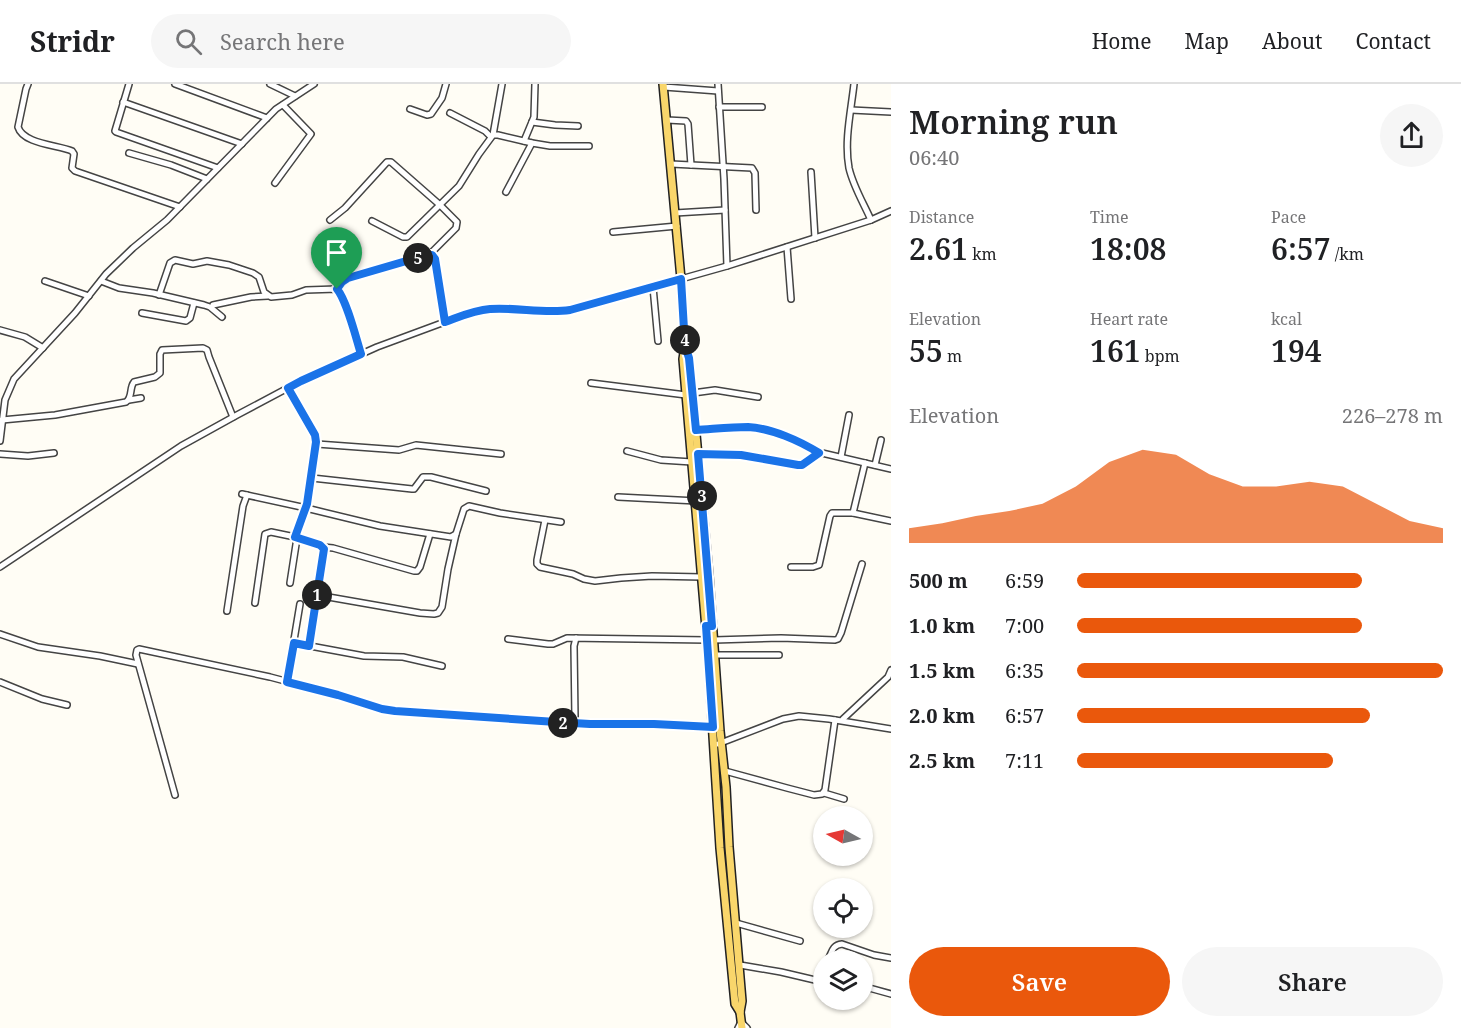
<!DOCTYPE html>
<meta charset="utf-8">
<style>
body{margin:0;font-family:"Noto Serif",serif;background:#f6f6f6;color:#202124;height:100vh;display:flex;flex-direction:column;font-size:22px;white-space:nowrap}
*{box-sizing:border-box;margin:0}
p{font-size:20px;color:#757577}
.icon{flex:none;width:33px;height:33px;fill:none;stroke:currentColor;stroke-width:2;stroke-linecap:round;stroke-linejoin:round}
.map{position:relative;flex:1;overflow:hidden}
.panel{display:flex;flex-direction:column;background:#fff;width:570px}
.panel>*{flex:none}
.needle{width:39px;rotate:278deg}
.tools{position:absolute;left:813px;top:722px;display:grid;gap:12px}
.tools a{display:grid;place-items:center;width:60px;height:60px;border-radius:50%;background:#fff;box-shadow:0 2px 4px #0004;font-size:30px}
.pin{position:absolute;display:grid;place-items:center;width:51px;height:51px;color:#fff;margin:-62px -26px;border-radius:50% 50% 50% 0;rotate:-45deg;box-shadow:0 0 6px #0007}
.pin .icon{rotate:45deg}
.km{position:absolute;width:30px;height:30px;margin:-15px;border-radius:50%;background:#222;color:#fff;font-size:16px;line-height:30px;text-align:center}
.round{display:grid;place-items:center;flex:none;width:63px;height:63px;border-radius:32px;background:#f6f6f6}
.head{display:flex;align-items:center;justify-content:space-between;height:102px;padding:0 18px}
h1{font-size:33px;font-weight:600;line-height:45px}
.figures{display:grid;grid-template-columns:repeat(3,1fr);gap:9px;height:102px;padding:6px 18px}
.figures div{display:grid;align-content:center}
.figures b{font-size:30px;font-weight:600}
.figures small{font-size:16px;font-weight:400}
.figures p{font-size:16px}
.chart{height:168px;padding:12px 18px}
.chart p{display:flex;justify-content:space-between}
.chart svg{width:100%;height:108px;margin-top:6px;fill:#ea580c;opacity:.7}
.primary-button{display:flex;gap:12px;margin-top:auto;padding:12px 18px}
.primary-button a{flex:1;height:69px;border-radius:36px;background:#ea580c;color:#fff;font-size:24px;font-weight:600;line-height:69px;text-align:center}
.primary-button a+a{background:#f6f6f6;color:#202124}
ul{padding:0 18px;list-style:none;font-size:20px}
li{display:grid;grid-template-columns:96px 72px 1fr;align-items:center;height:45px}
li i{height:15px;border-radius:8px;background:#ea580c}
header{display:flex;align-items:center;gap:36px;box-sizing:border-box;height:84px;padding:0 30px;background:#fff;border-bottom:2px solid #e0e0e0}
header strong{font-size:28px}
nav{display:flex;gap:33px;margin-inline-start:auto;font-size:21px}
.search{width:420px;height:54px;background:#f6f6f6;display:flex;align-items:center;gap:15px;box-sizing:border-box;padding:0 21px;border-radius:33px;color:#757577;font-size:22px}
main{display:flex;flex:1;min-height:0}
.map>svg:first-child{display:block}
</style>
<header>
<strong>Stridr</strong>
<div class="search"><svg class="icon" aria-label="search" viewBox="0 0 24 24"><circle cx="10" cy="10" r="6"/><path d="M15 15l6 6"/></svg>Search here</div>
<nav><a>Home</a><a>Map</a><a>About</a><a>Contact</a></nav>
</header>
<main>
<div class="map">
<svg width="891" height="944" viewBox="0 0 891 944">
<rect width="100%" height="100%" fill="#fffdf5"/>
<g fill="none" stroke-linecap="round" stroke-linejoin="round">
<defs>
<g id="minor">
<path d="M 28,0 L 26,5 L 18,43 C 23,60 58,61 72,67 L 74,70 L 72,84 L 75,87 L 180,123"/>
<polyline points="129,0 115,47 116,48 218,84"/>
<polyline points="175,0 267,34"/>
<polyline points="270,0 295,12"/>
<polyline points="718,0 724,95 727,182"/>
<path d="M 854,0 C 851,27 844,57 849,84 C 853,102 864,120 871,136"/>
<polyline points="664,3 718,7"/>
<polyline points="123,18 242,60"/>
<polyline points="719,23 762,23"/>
<polyline points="410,25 427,31 431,30 442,14 446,0"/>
<polyline points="851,26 891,28"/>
<polyline points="450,29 485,47 491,53"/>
<polyline points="667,36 686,37 688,40 691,81"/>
<polyline points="532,38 555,41 578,42"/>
<polyline points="493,51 502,0"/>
<polyline points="524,57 534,33 535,0"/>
<polyline points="129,69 171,81 207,95"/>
<polyline points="671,80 752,84 755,89 756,126"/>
<polyline points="811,88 815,154"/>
<polyline points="275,99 311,50 283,21"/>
<polyline points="506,108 532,59"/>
<polyline points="675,129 725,126"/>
<polyline points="330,136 345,124 387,78 391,78 440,121 457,138 456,144 429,171"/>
<polyline points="372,137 403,153 407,153 459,102 479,70 493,51 498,51 532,59 550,62 589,62"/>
<polyline points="613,148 677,142"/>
<polyline points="787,163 791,215"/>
<polyline points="45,197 89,212"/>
<polyline points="101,197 119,204 153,209 204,221 210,223 222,233"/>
<polyline points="653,203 658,257"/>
<polyline points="337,205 344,195 427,171 432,171 435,175 445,238"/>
<path d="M 159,211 L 170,179 L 175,176 L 193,180 L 207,177 L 229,181 L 253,189 L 259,193 L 264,208 L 271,213 L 292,211 L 306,206 L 337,205 C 347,217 356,254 361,270"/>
<polyline points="213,221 251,213 268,212"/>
<polyline points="142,229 186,237 190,234 194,219"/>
<polyline points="0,246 25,253 43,264"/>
<polyline points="591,299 686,311"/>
<polyline points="288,304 315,351 317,358 307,420 295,453 320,461 324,465 309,562"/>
<polyline points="693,309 715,306 758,313"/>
<polyline points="129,316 141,314"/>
<path d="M 2,336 L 55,331 L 126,318 C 133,313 129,304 134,298 L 155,293 L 160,289 L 160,270 L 162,266 L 203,264 L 207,266 L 209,273 L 233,333"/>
<path d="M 696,346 C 713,345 731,343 748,343 C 771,344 800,357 819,369"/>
<polyline points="0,357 5,316 14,295 75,229 106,190 133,164 167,136 276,25 314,0"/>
<polyline points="317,360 399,366 416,361 501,370"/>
<polyline points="627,367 661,376 692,378"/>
<polyline points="0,370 28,372 54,369"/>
<path d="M 698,370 L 741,371 L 798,382 C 808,381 812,371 822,369 L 891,385"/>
<polyline points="841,373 849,331"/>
<polyline points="875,381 881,356"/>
<polyline points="312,394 412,405 414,405 423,393 431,393 486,407"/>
<polyline points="242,410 306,424 380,442 451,453 456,450 464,425 469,422 500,429 561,438"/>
<polyline points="618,413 697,417"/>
<polyline points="853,429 865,379"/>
<polyline points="545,436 537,476 537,480 540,483 573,490 584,495 595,497 621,494 652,492 702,493"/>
<polyline points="323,463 333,464 414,487 417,487 420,483 430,450"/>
<path d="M 0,483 L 181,362 L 237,331 L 301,297 L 377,263 L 469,229 C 483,225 497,224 511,224 C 534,225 556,229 578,224 L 727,182 L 871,136 L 891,127"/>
<polyline points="791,483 813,483 819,481 830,432 832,429 853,429 891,437"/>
<polyline points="290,499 297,454"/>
<polyline points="317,511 420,529 434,530 438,529 442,523 448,485 456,450"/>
<polyline points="255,519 265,450 271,448 295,453"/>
<polyline points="227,527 243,422 247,411"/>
<polyline points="0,550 38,563 100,572 138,580"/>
<polyline points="508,555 548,560 553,560 567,554 707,556"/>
<polyline points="714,556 781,554 835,556 838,555 841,549 862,480"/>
<polyline points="294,559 364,572 403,573 442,582"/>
<polyline points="715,571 779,571"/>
<polyline points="0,598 42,615 67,621"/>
<polyline points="287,598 300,520"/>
<polyline points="575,634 574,562 576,554"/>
<polyline points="843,635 888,593 891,586"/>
<polyline points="718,660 783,635 799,632 829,635 891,645"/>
<polyline points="725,687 787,704 814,711 822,710 825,706 835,636"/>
<polyline points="824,709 844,715"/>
<polyline points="175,711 136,571 137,566 139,565 270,593 338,611 390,626 556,638 654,640 713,643"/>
<polyline points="736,839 800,857"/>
<path d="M 828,876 C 832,868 832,861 842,860 L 874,871 L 891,874"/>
<polyline points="740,881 781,888 815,896 820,896 824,888"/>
<polyline points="862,902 891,910"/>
<polyline points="738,944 741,938 747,944"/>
</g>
<g id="major">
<polyline points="663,0 681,195 685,262 683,275 707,556 720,764 735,920 740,928"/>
<polyline points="685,262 689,274 709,492 720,647 726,703 729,763 742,917 740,928 742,944"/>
</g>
</defs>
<use href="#minor" stroke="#444" stroke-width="8"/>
<use href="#major" stroke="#222" stroke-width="10"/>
<use href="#minor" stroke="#fff" stroke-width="5"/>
<use href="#major" stroke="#f9d66b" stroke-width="7"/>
</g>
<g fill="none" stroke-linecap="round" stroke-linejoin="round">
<defs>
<path id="route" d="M 427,171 L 432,171 L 435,175 L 445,238 C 459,233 474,226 490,225 C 517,223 544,230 570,226 L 681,195 L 685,262 L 689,274 L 696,346 C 713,345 731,343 748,343 C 771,344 800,357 819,369 L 802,381 L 798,381 L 741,371 L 698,370 L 712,542 L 706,542 L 713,643 L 654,640 L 590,640 L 556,638 L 395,627 L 382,625 L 338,611 L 287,598 L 294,559 L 309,562 L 324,465 L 320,461 L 295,453 L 307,420 L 316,358 L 315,351 L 288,304 L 301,297 L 361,270 C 356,254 347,217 337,205 L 342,198 L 348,194 Z"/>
</defs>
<use href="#route" stroke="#fff" stroke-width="12"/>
<use href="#route" stroke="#1a73e8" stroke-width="8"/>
</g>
</svg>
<div class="tools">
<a><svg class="needle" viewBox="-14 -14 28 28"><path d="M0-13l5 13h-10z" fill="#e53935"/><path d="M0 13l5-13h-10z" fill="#757577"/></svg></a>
<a><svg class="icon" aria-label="locate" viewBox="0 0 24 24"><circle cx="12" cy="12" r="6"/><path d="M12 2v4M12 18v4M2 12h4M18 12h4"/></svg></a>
<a><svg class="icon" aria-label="layers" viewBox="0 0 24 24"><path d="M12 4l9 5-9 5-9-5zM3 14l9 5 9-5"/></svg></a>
</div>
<div class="pin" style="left:337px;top:205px;background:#1e9e55"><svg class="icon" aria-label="arrive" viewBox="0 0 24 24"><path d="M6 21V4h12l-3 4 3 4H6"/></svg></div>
<b class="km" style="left:317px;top:511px">1</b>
<b class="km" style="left:563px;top:639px">2</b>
<b class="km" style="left:702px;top:412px">3</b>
<b class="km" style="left:685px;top:256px">4</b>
<b class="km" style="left:418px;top:174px">5</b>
</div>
<section class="panel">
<div class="head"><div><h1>Morning run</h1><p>06:40</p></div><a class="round"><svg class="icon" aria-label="share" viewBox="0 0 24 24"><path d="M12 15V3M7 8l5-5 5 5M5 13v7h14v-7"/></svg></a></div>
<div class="figures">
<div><p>Distance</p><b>2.61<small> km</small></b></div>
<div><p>Time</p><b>18:08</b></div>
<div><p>Pace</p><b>6:57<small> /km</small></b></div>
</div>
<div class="figures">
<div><p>Elevation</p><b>55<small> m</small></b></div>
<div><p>Heart rate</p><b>161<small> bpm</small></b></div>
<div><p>kcal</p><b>194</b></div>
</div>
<div class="chart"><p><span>Elevation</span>226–278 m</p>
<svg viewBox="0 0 160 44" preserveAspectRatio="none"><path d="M0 44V38L10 36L20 33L30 31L40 28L50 21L60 11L70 6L80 8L90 16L100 21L110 21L120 19L130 21L140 28L150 35L160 38V44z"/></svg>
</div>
<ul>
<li><b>500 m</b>6:59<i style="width:78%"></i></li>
<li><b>1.0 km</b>7:00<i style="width:78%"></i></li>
<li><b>1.5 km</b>6:35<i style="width:100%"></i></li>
<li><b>2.0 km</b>6:57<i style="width:80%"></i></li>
<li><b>2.5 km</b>7:11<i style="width:70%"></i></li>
</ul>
<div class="primary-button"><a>Save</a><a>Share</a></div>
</section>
</main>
